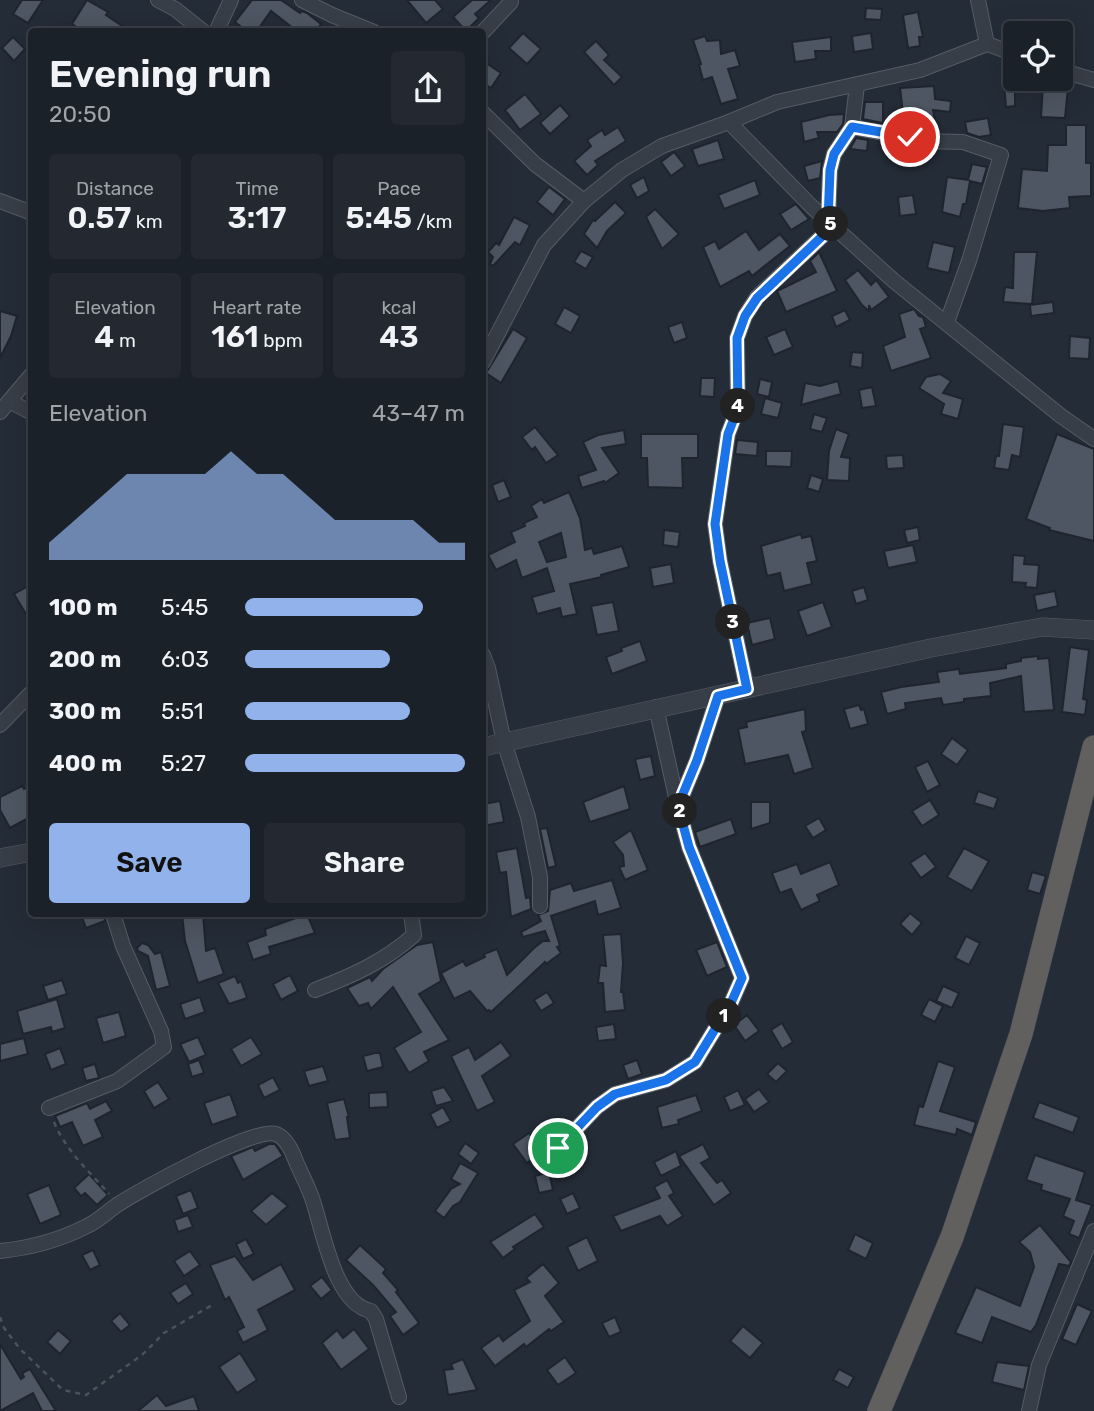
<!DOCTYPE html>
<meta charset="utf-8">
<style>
body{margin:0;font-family:Rubik,sans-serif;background:#242931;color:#f1f3f6;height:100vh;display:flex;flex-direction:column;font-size:26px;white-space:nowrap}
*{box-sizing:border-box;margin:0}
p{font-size:23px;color:#a0a3a8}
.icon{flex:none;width:38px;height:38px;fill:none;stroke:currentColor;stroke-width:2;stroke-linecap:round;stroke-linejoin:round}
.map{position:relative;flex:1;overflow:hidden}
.panel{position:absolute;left:28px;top:28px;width:458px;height:889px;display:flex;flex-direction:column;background:#1b2129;border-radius:7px;box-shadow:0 7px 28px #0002,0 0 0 2px #393e46}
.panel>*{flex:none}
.controls{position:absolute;left:1003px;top:21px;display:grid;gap:14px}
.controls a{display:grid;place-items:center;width:70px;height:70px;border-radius:7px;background:#1b2129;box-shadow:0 7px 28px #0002,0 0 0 2px #393e46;font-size:35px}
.pin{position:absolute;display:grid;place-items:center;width:60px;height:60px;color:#fff;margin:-30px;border:4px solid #fff;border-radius:50%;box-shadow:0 2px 7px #0007}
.km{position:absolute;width:35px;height:35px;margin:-18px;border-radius:50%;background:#222;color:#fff;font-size:19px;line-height:35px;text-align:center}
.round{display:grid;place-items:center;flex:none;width:74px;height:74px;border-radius:7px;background:#242931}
.headline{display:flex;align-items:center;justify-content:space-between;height:119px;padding:0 21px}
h1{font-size:38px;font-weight:600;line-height:52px}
.figures{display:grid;grid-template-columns:repeat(3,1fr);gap:10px;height:119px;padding:7px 21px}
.figures div{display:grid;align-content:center;border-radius:7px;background:#242931;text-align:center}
.figures b{font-size:30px;font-weight:600}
.figures small{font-size:19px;font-weight:400}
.figures p{font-size:19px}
.chart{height:196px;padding:14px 21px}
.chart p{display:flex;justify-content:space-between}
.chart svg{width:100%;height:126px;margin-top:7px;fill:#91b2ea;opacity:.7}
.button{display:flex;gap:14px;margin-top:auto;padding:14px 21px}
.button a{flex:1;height:80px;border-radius:7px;background:#91b2ea;color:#111;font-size:28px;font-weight:600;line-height:80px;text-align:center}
.button a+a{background:#242931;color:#f1f3f6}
ul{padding:0 21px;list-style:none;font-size:23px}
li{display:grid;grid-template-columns:112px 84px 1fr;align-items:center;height:52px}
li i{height:18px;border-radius:9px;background:#91b2ea}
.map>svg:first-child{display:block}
</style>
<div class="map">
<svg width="1094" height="1411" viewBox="0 0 1094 1411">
<rect width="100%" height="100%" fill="#242c37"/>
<g fill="#4d5662" stroke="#1f252e" stroke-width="2" fill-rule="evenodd">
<polygon points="22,0 43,0 28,23 13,14"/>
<polygon points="87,0 108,12 106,15 131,32 84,32 72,24"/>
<polygon points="252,0 281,0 300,13 302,11 307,13 321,24 315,32 298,32 271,11 256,32 236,32 240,26 235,22"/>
<polygon points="407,0 435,0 443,9 426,23"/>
<polygon points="472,0 491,0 475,14 479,18 466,31 453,17"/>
<polygon points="866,8 882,9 881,20 865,19"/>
<polygon points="918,12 923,37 919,37 920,46 908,48 903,15"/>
<polygon points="523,33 541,49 527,64 509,48"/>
<polygon points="871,33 873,49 854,52 852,36"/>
<polygon points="705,36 707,41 720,40 721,54 735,50 740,66 728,69 738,99 721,104 712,77 703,80 699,65 701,64 693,40"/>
<polygon points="13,37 25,49 14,61 2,48"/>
<polygon points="831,37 831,51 815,51 816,59 795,62 792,42"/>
<polygon points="596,41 609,55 604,60 622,77 614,85 584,52"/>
<polygon points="483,61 501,73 491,88 483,83"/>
<polygon points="1015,69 1015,79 1020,79 1021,90 1015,90 1015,106 1006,107 1003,70"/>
<polygon points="1043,85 1068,87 1065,118 1041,117"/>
<polygon points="934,86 935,99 951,101 950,112 933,110 937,132 923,131 922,118 904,120 900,88"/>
<polygon points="525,94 541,114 520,130 505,110"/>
<polygon points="865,102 883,102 883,123 863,119"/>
<polygon points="560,105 570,116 550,134 540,123"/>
<polygon points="844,114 843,124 837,132 817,132 819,138 804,142 801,122 829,115"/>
<polygon points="988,118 991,135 979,137 967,133 965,122"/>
<polygon points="1066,125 1086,125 1086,163 1091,163 1091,196 1069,197 1070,208 1043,211 1018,208 1022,169 1047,171 1048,145 1066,145"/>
<polygon points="618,127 626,141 595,161 598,165 587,175 574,161 591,146 587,140 602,130 605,135"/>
<polygon points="856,138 868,140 867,151 850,149"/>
<polygon points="718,140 724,159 698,166 692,149"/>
<polygon points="674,152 685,166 671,176 661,162"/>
<polygon points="822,161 820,178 808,181 804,166"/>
<polygon points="972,164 987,167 982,184 970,181 966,204 963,204 960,217 942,212 947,177 968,180"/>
<polygon points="644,177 649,191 637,198 630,185"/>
<polygon points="755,180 760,195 724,209 718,195"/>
<polygon points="549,187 565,199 553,215 537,202"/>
<polygon points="913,195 916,214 900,216 898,197"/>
<polygon points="615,202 626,213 607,231 597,248 584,234 593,220 595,221"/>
<polygon points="796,204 809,219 791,230 780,214"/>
<polygon points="655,209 679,234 662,249 646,217"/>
<polygon points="514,217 530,225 520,245 515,242 493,266 490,264 493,257 488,252 496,243 499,245"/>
<polygon points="746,231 759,250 780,234 790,246 752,276 749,271 720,287 703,247 715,241 719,249"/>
<polygon points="933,242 955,247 949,273 927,268"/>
<polygon points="581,251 593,257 586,269 574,262"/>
<polygon points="819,252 837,291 786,312 777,291 816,272 810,261"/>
<polygon points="1014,252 1037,252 1032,304 1003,302 1005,287 1013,288"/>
<polygon points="858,270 871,285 876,280 889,297 871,310 869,305 869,311 862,305 845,280"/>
<polygon points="1053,302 1054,313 1031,316 1030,305"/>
<polygon points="564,307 580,316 571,333 555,324"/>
<polygon points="914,309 919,316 923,317 926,327 920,329 931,358 891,371 883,346 905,337 899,314"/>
<polygon points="845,310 850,320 836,327 832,316"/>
<polygon points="0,311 17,316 11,336 0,358"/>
<polygon points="682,322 687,338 674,343 668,327"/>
<polygon points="513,329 527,338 501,383 486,373"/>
<polygon points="785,329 793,347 774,355 766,337"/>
<polygon points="1070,336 1090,338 1089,359 1069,358"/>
<polygon points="852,352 863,353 862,368 850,366"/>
<polygon points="940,374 951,381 943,393 963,399 958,419 941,414 944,404 919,388 926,377"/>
<polygon points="701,378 715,378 714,397 700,396"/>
<polygon points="760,379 772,382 769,397 757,394"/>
<polygon points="838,381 841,394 801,405 805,383 820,386"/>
<polygon points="872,387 876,406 862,408 859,390"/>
<polygon points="765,398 782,403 778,418 761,414"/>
<polygon points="814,414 827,418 822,432 810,429"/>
<polygon points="1003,424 1024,427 1020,457 1012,455 1009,470 994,468 996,456 999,456"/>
<polygon points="535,427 558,455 546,463 535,447 532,450 522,437"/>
<polygon points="836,429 849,434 841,457 850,458 849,481 827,480 829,451"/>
<polygon points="624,430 626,444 602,448 619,473 605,483 604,481 582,488 578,476 596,470 583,442 598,435"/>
<polygon points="641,434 698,434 698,458 682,458 683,488 648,487 647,458 641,458"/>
<polygon points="1057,434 1094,449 1094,541 1049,530 1050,528 1026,519"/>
<polygon points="737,440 758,442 757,456 735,454"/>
<polygon points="766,451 792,451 791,467 766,466"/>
<polygon points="903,455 904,468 887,469 886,456"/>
<polygon points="811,475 823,479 819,492 807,488"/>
<polygon points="504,480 511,497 498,502 492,485"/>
<path d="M 569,492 L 580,518 L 585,550 L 592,548 L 594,554 L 622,546 L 629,567 L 601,575 L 602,577 L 570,584 L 577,614 L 562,617 L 560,608 L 537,614 L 532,597 L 554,591 L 547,568 L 522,578 L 516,560 L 496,570 L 488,555 L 515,542 L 511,532 L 525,526 L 524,523 L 537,517 L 531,506 L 542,499 L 544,503 ZM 561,533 L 566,557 L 547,562 L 539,542 Z"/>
<polygon points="918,527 920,540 907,543 904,530"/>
<polygon points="664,530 680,532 678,547 663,545"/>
<polygon points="801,534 802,538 811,536 817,561 807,563 812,584 784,591 780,573 767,576 761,546"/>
<polygon points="913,545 917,562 888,568 884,551"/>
<polygon points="1013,555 1025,556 1024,564 1039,565 1037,588 1025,587 1026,583 1012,582"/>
<polygon points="671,564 674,583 653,587 650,568"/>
<polygon points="32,584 32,624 14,594"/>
<polygon points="864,587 868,600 856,604 852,591"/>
<polygon points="1055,591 1058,606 1037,611 1034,595"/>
<polygon points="613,602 619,631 597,635 591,606"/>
<polygon points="823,602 832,627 807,636 798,611"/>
<polygon points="770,618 775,639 752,645 747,623"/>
<polygon points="640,641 647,661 612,674 606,657 622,651 621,648"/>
<polygon points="1070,647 1089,650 1083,699 1087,700 1085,715 1062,712"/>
<polygon points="1038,656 1038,659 1049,658 1054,710 1024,712 1021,676 990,683 991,696 964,699 964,702 943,705 941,698 905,703 906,709 887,714 881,692 901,687 939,682 937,672 959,669 960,674 1006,668 1006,664 1021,661 1021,658"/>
<polygon points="859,705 861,710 864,709 868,724 850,729 844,709"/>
<polygon points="805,709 806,731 802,732 813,768 794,774 788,755 745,764 738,729 747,727 746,722"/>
<polygon points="952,738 968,750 957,765 941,754"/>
<polygon points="651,756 655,776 640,780 635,759"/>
<polygon points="928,761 940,785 927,792 915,767"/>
<polygon points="32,785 32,816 10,828 0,810 0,797 22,786 24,789"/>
<polygon points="624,786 630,809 590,822 583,802"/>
<polygon points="978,791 998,798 994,809 974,803"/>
<polygon points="930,800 939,815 922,826 912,811"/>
<polygon points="500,801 504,822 483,826 483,804"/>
<polygon points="751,802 770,802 770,823 751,829"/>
<polygon points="819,818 826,830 813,838 805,826"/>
<polygon points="731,819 736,834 700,847 695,832"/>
<polygon points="547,828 556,866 548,868 540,829"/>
<polygon points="631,830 648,870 625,880 619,867 624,866 623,855 613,842"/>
<polygon points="517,848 526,898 530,897 531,909 511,917 506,872 500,873 496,852"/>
<polygon points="964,848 989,861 972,891 947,877"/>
<polygon points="925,853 936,867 921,878 910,863"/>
<polygon points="830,862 839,885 817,895 820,901 801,910 791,889 780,893 772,873 797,864 801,874"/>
<polygon points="1032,872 1046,876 1040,894 1027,890"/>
<polygon points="612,880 621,908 598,915 595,901 551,916 560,946 557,947 561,953 546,964 545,962 491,1012 489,1010 487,1011 470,991 454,999 441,973 463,961 466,966 485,957 484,954 497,949 507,975 534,948 543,941 549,941 545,931 523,937 521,932 541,921 538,915 548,911 550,890 571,883 574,891"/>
<polygon points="910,913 922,923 912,935 900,924"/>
<polygon points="81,914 104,914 105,921 86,928"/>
<polygon points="182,914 203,914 206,951 215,948 224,974 198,983 185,941"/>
<polygon points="307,914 315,933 269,947 271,954 253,960 247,942 266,935 265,929"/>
<polygon points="621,934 623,963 621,992 623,992 625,1010 605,1012 603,983 598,983 600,965 606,966 603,935"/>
<polygon points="966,936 980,943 969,965 955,958"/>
<polygon points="433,942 441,981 419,994 449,1040 424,1052 429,1061 409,1073 394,1048 421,1032 393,987 371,1009 368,1003 359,1006 347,988 370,977 372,981 383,969 417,945"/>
<polygon points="717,942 727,967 707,976 696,950"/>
<polygon points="142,943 148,945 155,954 161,952 170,986 156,990 148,956 138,951 137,948"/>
<polygon points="290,975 298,991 281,1000 273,984"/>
<polygon points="235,976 238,983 241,981 247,998 229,1004 218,983"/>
<polygon points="62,980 67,994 48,1000 43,986"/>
<polygon points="943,986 959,993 952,1008 936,1001"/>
<polygon points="547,992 554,1003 541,1011 534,1000"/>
<polygon points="200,997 205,1012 185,1019 180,1004"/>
<polygon points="57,999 65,1028 52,1032 51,1027 23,1034 17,1011"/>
<polygon points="929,999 943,1006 935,1022 921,1015"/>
<polygon points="119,1012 126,1036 103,1043 96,1018"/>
<polygon points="747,1015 759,1031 745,1041 734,1025"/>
<polygon points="782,1023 793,1042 782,1049 771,1030"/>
<polygon points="614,1024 616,1039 598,1041 596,1027"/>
<polygon points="198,1037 206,1055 189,1062 180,1044"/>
<polygon points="251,1037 262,1054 241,1066 231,1049"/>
<polygon points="24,1038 28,1054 0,1061 0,1044"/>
<polygon points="501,1042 511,1056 482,1076 495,1102 477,1111 451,1056 469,1047 475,1060"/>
<polygon points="60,1048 66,1064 51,1070 45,1054"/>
<polygon points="375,1053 380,1053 383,1067 367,1071 363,1056"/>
<polygon points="199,1060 204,1073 192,1077 188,1064"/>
<polygon points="637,1060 642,1074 628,1079 623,1065"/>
<polygon points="938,1061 955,1067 940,1111 976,1122 972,1135 957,1129 956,1135 914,1125 919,1106 923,1107"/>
<polygon points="778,1063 787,1071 776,1082 767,1074"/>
<polygon points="95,1064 99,1078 86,1081 82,1068"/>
<polygon points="323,1066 328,1081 309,1086 304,1071"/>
<polygon points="273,1077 280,1090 264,1098 258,1085"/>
<polygon points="158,1082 169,1099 154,1108 144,1091"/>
<polygon points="444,1087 453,1101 436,1106 431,1091"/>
<polygon points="759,1089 769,1102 754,1112 745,1099"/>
<polygon points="738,1090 745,1105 730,1111 724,1097"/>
<polygon points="387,1092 388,1107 369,1108 369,1093"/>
<polygon points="230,1094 238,1116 212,1125 204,1103"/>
<polygon points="696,1095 702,1111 678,1120 679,1124 662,1128 657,1107"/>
<polygon points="344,1099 349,1117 347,1117 350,1138 335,1140 327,1103"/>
<polygon points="106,1101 112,1111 95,1120 103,1137 83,1146 72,1122 60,1127 55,1116 87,1103 90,1109"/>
<polygon points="1039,1102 1079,1117 1073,1133 1033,1118"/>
<polygon points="443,1107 451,1121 437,1128 430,1114"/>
<polygon points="529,1133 542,1151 527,1163 513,1144"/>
<polygon points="465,1143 479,1153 471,1164 458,1154"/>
<polygon points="269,1144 275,1144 283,1156 243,1180 231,1156 253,1147 255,1151"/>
<polygon points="703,1144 710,1158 701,1163 717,1183 722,1180 731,1193 714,1205 679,1156"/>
<polygon points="676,1151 681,1166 661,1176 654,1162"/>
<polygon points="1035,1155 1085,1172 1076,1200 1092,1205 1079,1238 1069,1234 1074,1221 1063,1216 1070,1199 1041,1190 1042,1185 1026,1180"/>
<polygon points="460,1163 478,1173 460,1202 453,1206 444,1218 435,1211 451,1189 460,1184 451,1179"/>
<polygon points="549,1172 553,1190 539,1193 535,1176"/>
<polygon points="89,1174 108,1195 97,1205 85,1193 81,1196 74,1188"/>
<polygon points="667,1180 674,1193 669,1196 683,1216 667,1226 660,1216 621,1231 613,1216 660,1198 654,1187"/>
<polygon points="49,1185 61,1215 40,1224 27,1194"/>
<polygon points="191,1190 198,1208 183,1214 176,1196"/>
<polygon points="272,1193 288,1206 266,1225 251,1211"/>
<polygon points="573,1193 580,1208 567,1214 560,1199"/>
<polygon points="535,1214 544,1227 513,1247 515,1249 503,1258 490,1242"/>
<polygon points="188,1215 193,1227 178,1232 174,1220"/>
<polygon points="1040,1225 1071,1262 1069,1266 1059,1264 1036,1325 1031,1332 992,1317 982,1343 955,1333 976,1287 1020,1306 1034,1267 1030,1252 1019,1242"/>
<polygon points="855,1234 873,1243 866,1259 848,1250"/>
<polygon points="587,1237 598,1261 578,1271 567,1247"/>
<polygon points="246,1239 254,1254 243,1259 236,1244"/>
<polygon points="360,1245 386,1269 383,1273 398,1290 396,1292 419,1323 403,1335 390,1316 396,1312 373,1285 346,1260"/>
<polygon points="93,1250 100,1265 90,1270 82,1255"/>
<polygon points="190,1251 200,1265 184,1276 174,1261"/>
<polygon points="235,1256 253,1280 281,1264 295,1290 258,1310 268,1330 243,1343 237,1331 244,1327 229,1297 225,1300 210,1265"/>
<polygon points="543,1264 559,1283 545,1296 564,1322 551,1331 549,1329 526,1347 524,1344 495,1366 481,1348 499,1335 503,1341 530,1321 514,1290 530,1282 526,1278"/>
<polygon points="322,1277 332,1290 321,1299 310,1286"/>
<polygon points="186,1283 193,1294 178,1304 170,1293"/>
<polygon points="1077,1304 1092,1311 1076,1345 1062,1339"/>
<polygon points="120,1313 130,1325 121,1332 111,1321"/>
<polygon points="615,1317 621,1332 609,1337 602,1323"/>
<polygon points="743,1326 763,1343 750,1358 730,1341"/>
<polygon points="354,1329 369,1349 341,1370 322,1343 337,1330 343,1338"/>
<polygon points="58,1330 71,1341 60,1354 47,1342"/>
<polygon points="0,1344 21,1379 24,1377 22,1373 30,1369 56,1411 42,1411 33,1393 0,1411"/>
<polygon points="240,1353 257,1380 237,1393 219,1367"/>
<polygon points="565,1357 576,1373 558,1385 547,1370"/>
<polygon points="463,1359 477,1390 448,1395 444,1370 453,1369 451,1364"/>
<polygon points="997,1362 1029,1366 1024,1390 992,1382"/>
<polygon points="839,1369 854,1377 848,1388 833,1380"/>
<polygon points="157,1395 166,1406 194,1396 199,1411 138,1411"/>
</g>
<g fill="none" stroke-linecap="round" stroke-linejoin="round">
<defs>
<g id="minor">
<polyline points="158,0 175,9 204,32"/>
<polyline points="302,0 332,15 374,32"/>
<polyline points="978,0 987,44"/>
<polyline points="216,32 231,0"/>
<polyline points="483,32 511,2"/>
<polyline points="1060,70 1094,80"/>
<polyline points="483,113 535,164 584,201"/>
<polyline points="729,122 811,206 894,281 1061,416 1094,439"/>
<polyline points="852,127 857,85"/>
<polyline points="0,201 32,213"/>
<polyline points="828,221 830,170 834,154 852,127 924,141 963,142 1001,155 969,261 947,322"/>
<polyline points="483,362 544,245 584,201 622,170 662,146 729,122 777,102 920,70 987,44 1015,54"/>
<polyline points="9,401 32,413"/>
<polyline points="0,412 32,374"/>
<polyline points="483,655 488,668 504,742 528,817 540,877 540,906"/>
<polyline points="747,689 720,561 715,524 728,434 738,408 737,338 745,316 757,297 833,226"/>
<polyline points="656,707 678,806 697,760 718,696"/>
<polyline points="0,725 32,692"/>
<path d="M 315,990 C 351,976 384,962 414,935 L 411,914"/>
<polyline points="49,1108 117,1081 164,1047 161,1031 123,946 113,914"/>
<polyline points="558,1148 597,1107 615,1094 666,1080 695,1062 731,1003 742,978 689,847 678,806"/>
<path d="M 0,1251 C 30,1248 60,1240 87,1226 C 98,1221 107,1212 117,1205 C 140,1190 255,1126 276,1134 C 288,1139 293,1154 297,1164 C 302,1175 308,1187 312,1198 C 323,1229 334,1304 371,1311 L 376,1319 L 399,1397"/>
<polyline points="1029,1411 1039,1365 1094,1231"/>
</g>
<g id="tertiary">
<polyline points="483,747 931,648 1042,627 1094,630"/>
<polyline points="0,858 32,852"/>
</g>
<polyline id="trunk" points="879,1411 952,1237 1021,1034 1094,747"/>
</defs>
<use href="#minor" stroke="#555c65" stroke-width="16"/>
<use href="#tertiary" stroke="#555c65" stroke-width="19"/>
<use href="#trunk" stroke="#424952" stroke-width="24"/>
<g stroke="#465557" stroke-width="2.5" stroke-dasharray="5 5" stroke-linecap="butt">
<path d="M 54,1122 C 66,1151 89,1171 109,1194"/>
<polyline points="0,1317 4,1328 20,1349 63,1390 86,1395 142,1355 164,1333 214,1304"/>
</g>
<use href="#minor" stroke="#373e47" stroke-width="14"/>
<use href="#tertiary" stroke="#373e47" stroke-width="18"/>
<use href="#trunk" stroke="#61605e" stroke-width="23"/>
</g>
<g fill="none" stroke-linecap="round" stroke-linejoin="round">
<defs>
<polyline id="route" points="558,1148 597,1107 615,1094 666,1080 695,1062 731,1003 742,978 689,847 678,806 697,760 718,696 747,689 720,561 715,524 728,434 738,408 737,338 745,316 757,298 833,226 828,221 830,170 834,154 852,127 910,137"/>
</defs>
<use href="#route" stroke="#fff" stroke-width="14"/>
<use href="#route" stroke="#1a73e8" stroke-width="9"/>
</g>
</svg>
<div class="controls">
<a><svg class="icon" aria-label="locate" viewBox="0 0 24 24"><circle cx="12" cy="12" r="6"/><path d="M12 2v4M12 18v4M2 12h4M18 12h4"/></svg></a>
</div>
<div class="pin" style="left:558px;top:1148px;background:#1e9e55"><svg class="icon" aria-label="arrive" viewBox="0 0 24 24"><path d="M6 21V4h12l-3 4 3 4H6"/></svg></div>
<div class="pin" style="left:910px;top:137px;background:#d93025"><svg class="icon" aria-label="check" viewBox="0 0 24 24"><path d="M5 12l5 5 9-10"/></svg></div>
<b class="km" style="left:724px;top:1016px">1</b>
<b class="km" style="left:680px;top:811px">2</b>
<b class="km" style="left:733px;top:622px">3</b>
<b class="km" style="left:738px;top:406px">4</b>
<b class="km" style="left:831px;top:224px">5</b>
<section class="panel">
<div class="headline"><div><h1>Evening run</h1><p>20:50</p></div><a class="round"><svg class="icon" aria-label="share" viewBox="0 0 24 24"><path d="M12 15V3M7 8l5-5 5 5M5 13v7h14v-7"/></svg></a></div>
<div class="figures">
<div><p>Distance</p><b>0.57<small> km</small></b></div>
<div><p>Time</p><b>3:17</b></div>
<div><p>Pace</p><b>5:45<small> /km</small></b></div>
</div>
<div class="figures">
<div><p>Elevation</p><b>4<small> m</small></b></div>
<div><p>Heart rate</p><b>161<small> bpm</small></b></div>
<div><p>kcal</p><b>43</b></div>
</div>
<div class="chart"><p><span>Elevation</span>43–47 m</p>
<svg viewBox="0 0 160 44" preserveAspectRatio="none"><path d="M0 44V38L10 30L20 22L30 14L40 14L50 14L60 14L70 6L80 14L90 14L100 22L110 30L120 30L130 30L140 30L150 38L160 38V44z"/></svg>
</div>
<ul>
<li><b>100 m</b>5:45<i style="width:81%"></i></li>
<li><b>200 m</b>6:03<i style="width:66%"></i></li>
<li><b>300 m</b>5:51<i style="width:75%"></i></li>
<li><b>400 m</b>5:27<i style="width:100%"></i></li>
</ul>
<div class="button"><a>Save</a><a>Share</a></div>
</section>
</div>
